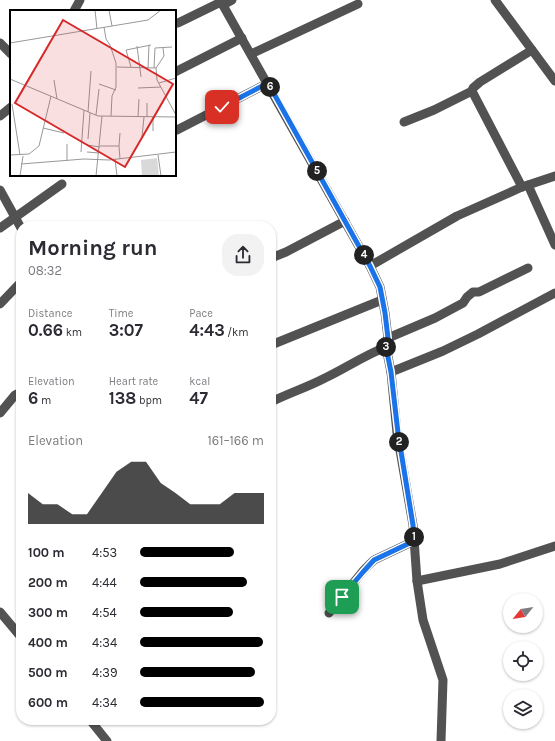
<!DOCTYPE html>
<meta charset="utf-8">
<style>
body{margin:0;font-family:Karla,sans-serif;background:#f2f2f3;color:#2b2b33;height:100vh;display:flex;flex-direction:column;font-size:15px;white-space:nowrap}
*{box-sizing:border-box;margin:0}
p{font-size:13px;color:#7c7c81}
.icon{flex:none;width:22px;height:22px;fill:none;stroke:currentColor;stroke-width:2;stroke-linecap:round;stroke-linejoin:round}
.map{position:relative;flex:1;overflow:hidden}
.side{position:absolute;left:16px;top:221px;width:260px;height:504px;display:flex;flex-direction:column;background:#fff;border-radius:16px;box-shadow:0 1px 3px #0004}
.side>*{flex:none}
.needle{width:26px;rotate:240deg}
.tools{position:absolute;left:503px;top:593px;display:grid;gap:8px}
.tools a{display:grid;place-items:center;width:40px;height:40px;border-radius:50%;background:#fff;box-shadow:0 1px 3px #0004;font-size:20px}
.pin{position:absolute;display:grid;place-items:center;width:34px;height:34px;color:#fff;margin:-17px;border-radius:8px;box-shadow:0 2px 6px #0006}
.km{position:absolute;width:20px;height:20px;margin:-10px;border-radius:50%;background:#222;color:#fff;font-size:11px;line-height:20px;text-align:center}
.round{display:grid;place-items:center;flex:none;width:42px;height:42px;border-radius:16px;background:#f2f2f3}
.head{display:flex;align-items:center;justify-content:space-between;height:68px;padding:0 12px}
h1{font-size:22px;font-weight:700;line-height:30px}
.stats{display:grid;grid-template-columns:repeat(3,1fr);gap:6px;height:68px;padding:4px 12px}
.stats div{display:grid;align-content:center}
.stats b{font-size:17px;font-weight:700}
.stats small{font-size:11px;font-weight:400}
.stats p{font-size:11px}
.chart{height:112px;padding:8px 12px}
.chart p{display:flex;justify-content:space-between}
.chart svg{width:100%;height:72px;margin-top:4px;fill:#000;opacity:.7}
ul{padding:0 12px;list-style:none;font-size:13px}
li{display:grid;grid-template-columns:64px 48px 1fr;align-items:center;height:30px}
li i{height:10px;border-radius:5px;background:#000}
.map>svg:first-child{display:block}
</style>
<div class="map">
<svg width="555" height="741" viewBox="0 0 555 741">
<rect width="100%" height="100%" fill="#fff"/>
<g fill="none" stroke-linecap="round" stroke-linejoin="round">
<g stroke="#525252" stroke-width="9">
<polyline points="220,0 370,266 380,287 385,313 388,338 386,347 391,372 397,433 413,525 417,581 423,620 443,680 441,741"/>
<polyline points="495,0 555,81"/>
<polyline points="223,5 232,0"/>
<polyline points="74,11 80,0"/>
<polyline points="178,23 221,2"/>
<polyline points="0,43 11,54"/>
<polyline points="251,54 358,4"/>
<polyline points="175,72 242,38"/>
<polyline points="0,116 11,107"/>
<polyline points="404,122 434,110 472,91"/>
<polyline points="177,130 268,83"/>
<polyline points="528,185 555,245"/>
<polyline points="522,187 472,91 473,88 480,82 532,50"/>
<polyline points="0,190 21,228"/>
<polyline points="0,228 62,184"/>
<polyline points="271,258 286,252 345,221"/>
<polyline points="370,266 457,216 522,187 555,176"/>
<polyline points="0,304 21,282"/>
<polyline points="388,338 435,318 463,303 467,297 473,292 479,292 528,268"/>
<polyline points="271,345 382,300"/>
<polyline points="391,372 443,351 478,334 555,293"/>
<path d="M 271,402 C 289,393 308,387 325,378 C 346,368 365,355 386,347"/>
<polyline points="0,413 15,395 21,392"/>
<polyline points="417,581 500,564 555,546"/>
<polyline points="0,612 21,637"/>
<polyline points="329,613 363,571 374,560 414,541"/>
<polyline points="90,720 107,741"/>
</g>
</g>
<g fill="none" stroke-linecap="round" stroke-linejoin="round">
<defs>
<polyline id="route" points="222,107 268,83 370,266 380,287 385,313 388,338 386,347 391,372 398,433 413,525 414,541 374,560 363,572 342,597"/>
</defs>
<use href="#route" stroke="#fff" stroke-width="8"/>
<use href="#route" stroke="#1a73e8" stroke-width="5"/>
</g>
<g transform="translate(10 10)">
<rect width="166" height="166" fill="#fff"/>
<path d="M 147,148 L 149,166 L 132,166 L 131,150 Z" fill="#d9d9d9"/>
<path fill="none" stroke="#999" stroke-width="1" d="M 85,0 L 87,19M 99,0 L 102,16M 94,17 L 96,29 L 100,35 L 106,53 L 106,77 L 102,86 L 101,106M 0,33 L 138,10 L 151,0M 127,36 L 131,67M 153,38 L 154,46 L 146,58 L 147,70 L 166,105M 107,57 L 146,58M 121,57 L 116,40 L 141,35M 138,58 L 139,35M 144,58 L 145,38 L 162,37M 0,69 L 88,106 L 166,107M 44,70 L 47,89M 149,73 L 166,68M 89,74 L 106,80M 128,78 L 151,77M 2,94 L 10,145M 78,102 L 81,61M 86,105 L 89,79M 128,107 L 129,89M 137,107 L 137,93M 33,118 L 54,123M 143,121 L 143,107M 132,127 L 134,107M 78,129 L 80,103M 57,134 L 57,151M 77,135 L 90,137M 90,136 L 109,136 L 110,149M 109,136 L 110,123M 71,142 L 74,100M 77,142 L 89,143M 0,145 L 19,144 L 29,136 L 41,86M 148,145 L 151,166M 105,149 L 107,166M 11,154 L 74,149 L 99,150 L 166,142M 10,166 L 13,146M 86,166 L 92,106"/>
<path fill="#d62828" fill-opacity="0.15" stroke="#d62828" stroke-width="2" d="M 53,10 L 163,74 L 115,157 L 5,93 Z"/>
<rect width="166" height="166" fill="none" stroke="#000" stroke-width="2"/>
</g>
</svg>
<div class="tools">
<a><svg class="needle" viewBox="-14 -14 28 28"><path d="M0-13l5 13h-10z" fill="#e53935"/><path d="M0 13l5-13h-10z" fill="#7c7c81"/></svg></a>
<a><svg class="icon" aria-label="locate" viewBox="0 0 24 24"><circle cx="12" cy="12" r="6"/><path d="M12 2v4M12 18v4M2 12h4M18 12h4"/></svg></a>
<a><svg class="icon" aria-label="layers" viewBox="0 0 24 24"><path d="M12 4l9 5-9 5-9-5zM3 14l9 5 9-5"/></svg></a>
</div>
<div class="pin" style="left:342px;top:597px;background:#1e9e55"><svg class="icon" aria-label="arrive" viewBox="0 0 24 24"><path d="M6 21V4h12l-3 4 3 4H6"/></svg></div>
<div class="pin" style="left:222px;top:107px;background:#d93025"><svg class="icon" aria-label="check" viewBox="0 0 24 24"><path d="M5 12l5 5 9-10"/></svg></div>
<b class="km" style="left:414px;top:537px">1</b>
<b class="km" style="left:399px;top:442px">2</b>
<b class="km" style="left:386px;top:347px">3</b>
<b class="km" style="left:364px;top:255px">4</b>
<b class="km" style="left:317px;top:171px">5</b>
<b class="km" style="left:270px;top:87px">6</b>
<section class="side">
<div class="head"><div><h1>Morning run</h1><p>08:32</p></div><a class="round"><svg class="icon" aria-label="share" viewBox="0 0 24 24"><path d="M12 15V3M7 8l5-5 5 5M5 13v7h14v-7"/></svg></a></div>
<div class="stats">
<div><p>Distance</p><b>0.66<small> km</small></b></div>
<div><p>Time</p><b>3:07</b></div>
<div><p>Pace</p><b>4:43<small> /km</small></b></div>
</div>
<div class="stats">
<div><p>Elevation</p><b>6<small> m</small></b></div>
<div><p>Heart rate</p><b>138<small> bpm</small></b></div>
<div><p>kcal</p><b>47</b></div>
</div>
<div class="chart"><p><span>Elevation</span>161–166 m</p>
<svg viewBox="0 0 160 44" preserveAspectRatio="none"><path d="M0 44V25L10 32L20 32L30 38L40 38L50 25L60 12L70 6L80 6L90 19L100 25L110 32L120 32L130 32L140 25L150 25L160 25V44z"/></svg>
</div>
<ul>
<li><b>100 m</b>4:53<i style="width:76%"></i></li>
<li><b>200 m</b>4:44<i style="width:86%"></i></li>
<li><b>300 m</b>4:54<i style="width:75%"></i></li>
<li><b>400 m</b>4:34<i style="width:99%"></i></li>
<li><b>500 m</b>4:39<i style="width:93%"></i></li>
<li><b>600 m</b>4:34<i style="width:100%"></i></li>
</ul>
</section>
</div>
